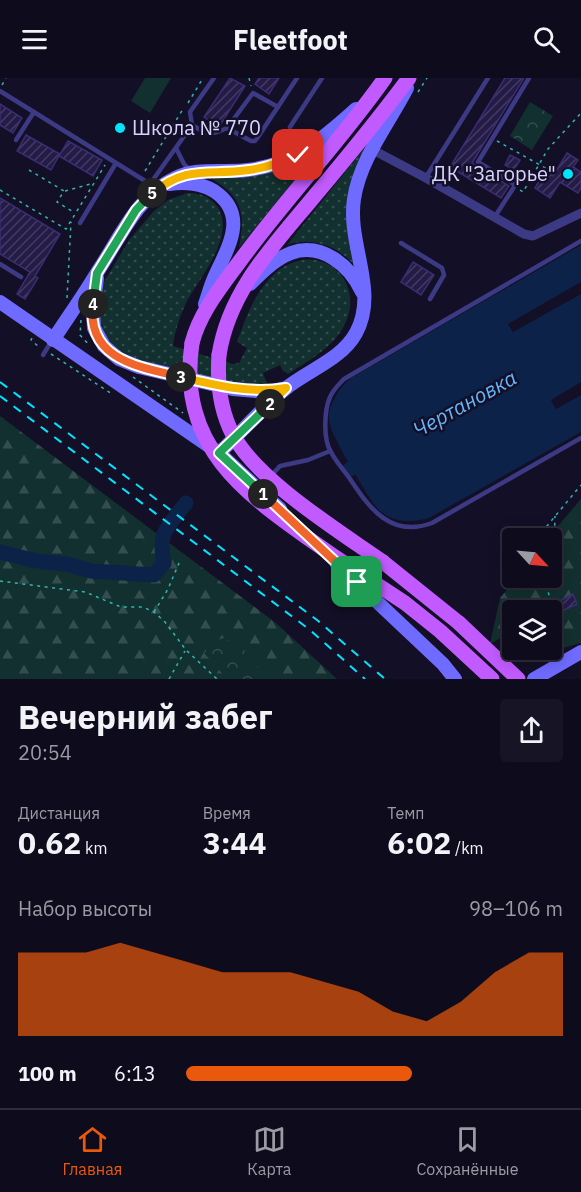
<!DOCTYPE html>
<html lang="ru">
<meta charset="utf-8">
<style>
body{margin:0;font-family:"IBM Plex Sans",sans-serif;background:#171425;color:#f1f3f6;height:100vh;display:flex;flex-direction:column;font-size:22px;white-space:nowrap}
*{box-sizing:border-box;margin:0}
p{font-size:20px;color:#9b9ba3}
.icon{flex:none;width:33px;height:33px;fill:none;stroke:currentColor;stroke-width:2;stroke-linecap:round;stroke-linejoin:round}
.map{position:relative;height:601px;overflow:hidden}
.sheet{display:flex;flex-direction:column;background:#0e0b1c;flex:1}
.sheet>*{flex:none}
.needle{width:39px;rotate:116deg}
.tools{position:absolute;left:502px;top:450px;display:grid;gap:12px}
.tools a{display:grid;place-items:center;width:60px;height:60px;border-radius:6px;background:#0e0b1c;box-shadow:0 3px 15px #0003,0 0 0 2px #2e2b3b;font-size:30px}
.pin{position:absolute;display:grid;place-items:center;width:51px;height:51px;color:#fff;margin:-26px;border-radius:12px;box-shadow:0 3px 9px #0006}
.km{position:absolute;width:30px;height:30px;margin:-15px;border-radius:50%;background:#222;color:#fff;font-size:16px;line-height:30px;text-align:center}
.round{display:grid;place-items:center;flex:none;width:63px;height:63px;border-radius:6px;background:#171425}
.summary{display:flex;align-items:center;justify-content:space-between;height:102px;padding:0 18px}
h1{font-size:33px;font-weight:700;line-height:45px}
.figures{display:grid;grid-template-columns:repeat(3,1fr);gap:9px;height:102px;padding:6px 18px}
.figures div{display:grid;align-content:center}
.figures b{font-size:30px;font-weight:700}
.figures small{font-size:16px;font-weight:400}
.figures p{font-size:16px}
.chart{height:168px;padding:12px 18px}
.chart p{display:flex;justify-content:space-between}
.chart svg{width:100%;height:108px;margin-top:6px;fill:#ea580c;opacity:.7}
ul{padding:0 18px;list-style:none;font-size:20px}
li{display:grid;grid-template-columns:96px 72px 1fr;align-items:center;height:45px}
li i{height:15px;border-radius:8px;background:#ea580c}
header{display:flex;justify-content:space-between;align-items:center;height:78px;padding:0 18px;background:#0e0b1c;font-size:27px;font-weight:700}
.tab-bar{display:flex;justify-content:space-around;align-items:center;height:84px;border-top:2px solid #2e2b3b;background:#0e0b1c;font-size:16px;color:#9b9ba3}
.tab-bar a{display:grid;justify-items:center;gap:3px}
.tab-bar .active{color:#ea580c}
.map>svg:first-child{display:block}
</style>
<header><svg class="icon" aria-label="menu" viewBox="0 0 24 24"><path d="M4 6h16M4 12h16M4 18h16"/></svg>Fleetfoot<svg class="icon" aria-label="search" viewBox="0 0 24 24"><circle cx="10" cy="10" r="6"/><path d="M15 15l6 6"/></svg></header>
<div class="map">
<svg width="581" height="601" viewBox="0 0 581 601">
<defs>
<pattern id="grass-dots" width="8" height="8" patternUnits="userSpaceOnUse" patternTransform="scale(1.5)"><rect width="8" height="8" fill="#12302f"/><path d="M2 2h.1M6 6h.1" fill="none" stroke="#344d4e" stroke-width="1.8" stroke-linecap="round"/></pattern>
<pattern id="forest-firs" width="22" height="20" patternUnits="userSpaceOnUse" patternTransform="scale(1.5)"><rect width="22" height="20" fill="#12302f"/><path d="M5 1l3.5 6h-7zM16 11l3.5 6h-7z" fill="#344d4e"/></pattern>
<pattern id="park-crowns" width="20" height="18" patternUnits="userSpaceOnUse" patternTransform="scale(1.5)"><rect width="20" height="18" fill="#12302f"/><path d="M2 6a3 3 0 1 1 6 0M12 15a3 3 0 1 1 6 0" fill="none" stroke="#344d4e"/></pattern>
<pattern id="building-hatch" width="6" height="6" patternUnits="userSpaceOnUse" patternTransform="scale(1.5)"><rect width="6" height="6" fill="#241b47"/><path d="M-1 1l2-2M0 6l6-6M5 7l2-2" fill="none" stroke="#433b63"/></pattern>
</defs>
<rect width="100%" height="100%" fill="#130f26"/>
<g fill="url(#grass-dots)">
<path d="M 370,63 L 361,82 L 355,188 C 339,168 311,158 287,167 Z"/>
<path d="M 314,74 L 316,75 L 239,170 C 243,147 246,127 225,110 C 220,106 213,102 211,99 L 302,81 Z"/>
<path d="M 187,115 C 198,115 208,117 216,127 C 238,155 201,198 187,223 C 180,238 175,252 173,268 L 233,286 L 239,285 L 247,270 L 237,264 C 245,241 254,217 271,199 C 316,154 373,204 341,253 C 329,272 306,284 288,296 L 283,293 L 280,287 L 263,295 L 267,306 L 255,309 L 155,289 L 113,271 L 97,246 L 101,209 L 129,162 L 154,133 L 168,122 Z"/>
</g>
<g fill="url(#forest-firs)">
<polygon points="0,338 276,545 337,601 0,601"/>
<polygon points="581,421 581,565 559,571 552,556 552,532 513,532 513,553 490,566 500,520 517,500 552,500 552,460 548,460"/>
</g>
<g fill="url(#park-crowns)">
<polygon points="530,24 553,38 532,72 510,58"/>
<path d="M 225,560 C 246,572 256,578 262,601 L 227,601 L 204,575 L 220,561 Z"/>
</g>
<polygon fill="#12302f" points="145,0 171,0 150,35 131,23"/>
<path fill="#0c2248" d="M 581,167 L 581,204 L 508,246 L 513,254 L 581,216 L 581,254 L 353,383 L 359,392 L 581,268 L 581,304 L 551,322 L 556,331 L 581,317 L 581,354 L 429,440 C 412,445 394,445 380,433 C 372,427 336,364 332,353 C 330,347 328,341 329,335 C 332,321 341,308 351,300 Z"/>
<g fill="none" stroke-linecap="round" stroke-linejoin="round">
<g stroke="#0c2248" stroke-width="15">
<polyline points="350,391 581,261"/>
<path d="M 0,474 L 36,483 L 67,486 L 91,493 L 154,497 L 164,485 C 157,454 168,449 186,425"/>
</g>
</g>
<g fill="url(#building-hatch)" stroke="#3b2d73" stroke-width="1.5">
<polygon points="230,0 245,8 219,49 204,39"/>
<polygon points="259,0 279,0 269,16 255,6"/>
<polygon points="505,0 524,0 472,85 509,108 501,120 450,89"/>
<polygon points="0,26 22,40 13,55 0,47"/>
<polygon points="26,57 60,76 51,92 17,73"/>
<polygon points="68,63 102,82 93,98 59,78"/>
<polygon points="567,75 578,82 573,89 581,94 581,110 578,115 560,104 550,120 535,110 545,93 553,98"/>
<polygon points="510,77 520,82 514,92 505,87"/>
<polygon points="0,120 60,156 35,198 38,200 25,221 17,216 30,194 0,176"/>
<polygon points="413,184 434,197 421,217 401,204"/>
<polygon points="573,516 577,526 560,534 556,525"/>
</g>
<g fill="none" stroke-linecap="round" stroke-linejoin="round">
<g stroke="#2fb8b0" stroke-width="1.5" stroke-dasharray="3 4.5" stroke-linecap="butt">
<polyline points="249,0 251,8"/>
<polyline points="2,7 6,0"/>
<polyline points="418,14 427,0"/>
<polyline points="188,25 203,0"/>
<polyline points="497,63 549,92"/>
<polyline points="29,92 64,113 57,124 75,135"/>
<polyline points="145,93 183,31"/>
<polyline points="0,112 66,151 105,87"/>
<polyline points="520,112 523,114 548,71 581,35"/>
<polyline points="65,113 94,105"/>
<polyline points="67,220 71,144"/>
<polyline points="81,242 80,257 90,268"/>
<polyline points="32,260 31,262 39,269"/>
<polyline points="51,276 112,316"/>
<polyline points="133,299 183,335"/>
<polyline points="537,460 581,407"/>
<polyline points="552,485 554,476 555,438"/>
<polyline points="548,500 546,506 559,554 559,572"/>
<polyline points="0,503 85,514 121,529 143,529 154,534 165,544 186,572 217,601"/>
<polyline points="501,506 513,491"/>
<polyline points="154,534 168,511 179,485"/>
<polyline points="169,601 185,573"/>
</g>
<g stroke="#3d3a85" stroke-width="4.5">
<path d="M 214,0 L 190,34 L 192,47 C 208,57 210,58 227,50 L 251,63 L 255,63 L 258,59 L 297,0"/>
<polyline points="0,13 150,106"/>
<polyline points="290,49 322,0"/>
<polyline points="227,50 253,15 278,29"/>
<polyline points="16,62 34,34"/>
<polyline points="176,70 184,86 190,92"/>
<polyline points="426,99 488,0"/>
<polyline points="150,106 192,47"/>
<polyline points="494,140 514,109 514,106 478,84 529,0"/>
<polyline points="80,145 116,85"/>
<path d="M 581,163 L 344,301 C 339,306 333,312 330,319 C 324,333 323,361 331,374 C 336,384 344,392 350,401 C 370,431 391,460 432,445 L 581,360"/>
<polyline points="401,165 442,190 444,197 430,221"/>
<polyline points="0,186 21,199"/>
<polyline points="43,277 51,264"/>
<polyline points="270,399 280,388 308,382 330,373"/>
</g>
<polyline stroke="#3d3a85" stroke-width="9" points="373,72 426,100 524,156 533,158 581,135"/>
<g stroke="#6f6bff" stroke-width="14">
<path d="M 169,106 C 183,104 201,105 214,113 C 250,137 227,171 214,200 C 210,209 208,218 205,226"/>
<polyline points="97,200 93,231 94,250 104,268 119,281 139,289 233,311 267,314 286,310"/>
<path d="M 250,206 C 262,194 275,181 291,175 C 321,164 350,187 362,214"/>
<polyline points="0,224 219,375 280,431"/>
<path d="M 53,262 C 68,239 84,217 98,193 C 120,160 137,118 175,100 C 197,89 223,95 247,92 C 292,88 324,60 356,31"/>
<path d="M 219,375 C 242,354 262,330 285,311 C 308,292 341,282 356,255 C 379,213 347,166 354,121 C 360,81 389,45 407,10"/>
<polyline points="337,486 443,586 455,601"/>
<polyline points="534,601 581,574"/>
</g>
<g stroke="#c25bff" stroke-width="15">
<path d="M 192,265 C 200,234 221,209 240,183 C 286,120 340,64 385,0"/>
<path d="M 219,277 C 229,211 277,164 317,115 C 349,77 380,39 409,0"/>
<polyline points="332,477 405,525 440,553 492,601"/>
<polyline points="383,484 459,545"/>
</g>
<g stroke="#00e5ff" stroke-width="2" stroke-dasharray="9 8" stroke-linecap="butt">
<polyline points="0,304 317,542 385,601"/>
<polyline points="0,318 310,552 365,601"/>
</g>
<g stroke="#c25bff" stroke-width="15">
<path d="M 192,265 C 176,375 253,421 332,477"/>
<path d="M 219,277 C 217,304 220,332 233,357 C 258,403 339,453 383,484"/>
<polyline points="459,545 518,601"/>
</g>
</g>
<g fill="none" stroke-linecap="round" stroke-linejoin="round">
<defs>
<polyline id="split-1" points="263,416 357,504"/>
<polyline id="split-2" points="263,416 219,375 270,326"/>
<path id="split-3" d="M 181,299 C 216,307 249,316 286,310 L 270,326"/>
<path id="split-4" d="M 93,226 C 86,282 140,289 181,299"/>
<polyline id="split-5" points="93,226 97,195 136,132 152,115"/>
<path id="split-6" d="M 152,115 C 189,86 208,98 249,92 C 266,90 282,84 298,77"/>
</defs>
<use href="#split-1" stroke="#fff" stroke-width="12"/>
<use href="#split-2" stroke="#fff" stroke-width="12"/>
<use href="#split-3" stroke="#fff" stroke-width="12"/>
<use href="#split-4" stroke="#fff" stroke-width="12"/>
<use href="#split-5" stroke="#fff" stroke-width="12"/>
<use href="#split-6" stroke="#fff" stroke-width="12"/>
<use href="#split-1" stroke="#f0652b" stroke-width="8"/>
<use href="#split-2" stroke="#22a559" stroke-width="8"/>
<use href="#split-3" stroke="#f5b400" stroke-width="8"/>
<use href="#split-4" stroke="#f0652b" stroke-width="8"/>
<use href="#split-5" stroke="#22a559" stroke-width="8"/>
<use href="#split-6" stroke="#f5b400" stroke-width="8"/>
</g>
<g fill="#00e5ff" stroke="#130f26" stroke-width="2">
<circle cx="120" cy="50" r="6"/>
<circle cx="568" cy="96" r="6"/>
</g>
<g text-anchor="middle" stroke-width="5" stroke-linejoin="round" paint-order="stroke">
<g font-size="20" fill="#d9d4ff" stroke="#130f26" text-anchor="start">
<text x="132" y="57">Школа № 770</text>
<text x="556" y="103" text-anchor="end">ДК "Загорье"</text>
</g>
<g font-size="21" font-style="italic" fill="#62b6ff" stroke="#130f26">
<text transform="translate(465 326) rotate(-29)" y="7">Чертановка</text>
</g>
</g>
</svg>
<div class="tools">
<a><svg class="needle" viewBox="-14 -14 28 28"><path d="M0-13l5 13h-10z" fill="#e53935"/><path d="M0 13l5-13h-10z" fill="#9b9ba3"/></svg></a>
<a><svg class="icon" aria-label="layers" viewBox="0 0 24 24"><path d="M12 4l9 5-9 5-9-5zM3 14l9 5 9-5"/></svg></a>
</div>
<div class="pin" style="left:357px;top:504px;background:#1e9e55"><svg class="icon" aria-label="arrive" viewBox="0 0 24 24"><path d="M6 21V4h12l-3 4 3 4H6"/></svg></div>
<div class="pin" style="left:298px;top:77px;background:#d93025"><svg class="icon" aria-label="check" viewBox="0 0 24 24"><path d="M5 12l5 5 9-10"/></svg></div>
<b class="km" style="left:263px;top:416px">1</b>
<b class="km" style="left:270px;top:326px">2</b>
<b class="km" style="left:181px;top:299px">3</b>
<b class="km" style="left:93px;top:226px">4</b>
<b class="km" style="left:152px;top:115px">5</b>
</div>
<section class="sheet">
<div class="summary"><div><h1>Вечерний забег</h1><p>20:54</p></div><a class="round"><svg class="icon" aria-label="share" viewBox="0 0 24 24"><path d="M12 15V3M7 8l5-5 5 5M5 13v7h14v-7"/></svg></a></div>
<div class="figures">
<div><p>Дистанция</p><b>0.62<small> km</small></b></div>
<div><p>Время</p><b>3:44</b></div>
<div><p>Темп</p><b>6:02<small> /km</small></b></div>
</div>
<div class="chart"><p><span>Набор высоты</span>98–106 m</p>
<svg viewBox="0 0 160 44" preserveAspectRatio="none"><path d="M0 44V10L10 10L20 10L30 6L40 10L50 14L60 18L70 18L80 18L90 22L100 26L110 34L120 38L130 30L140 18L150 10L160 10V44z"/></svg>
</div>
<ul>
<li><b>100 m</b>6:13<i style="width:60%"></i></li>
</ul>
</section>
<nav class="tab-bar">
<a class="active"><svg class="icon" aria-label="home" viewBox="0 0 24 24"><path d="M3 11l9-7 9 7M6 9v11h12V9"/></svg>Главная</a>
<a><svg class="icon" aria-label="map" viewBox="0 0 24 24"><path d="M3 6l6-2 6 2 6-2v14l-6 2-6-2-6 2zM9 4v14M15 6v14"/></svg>Карта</a>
<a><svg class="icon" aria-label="saved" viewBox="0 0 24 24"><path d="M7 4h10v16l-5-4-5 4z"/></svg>Сохранённые</a>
</nav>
